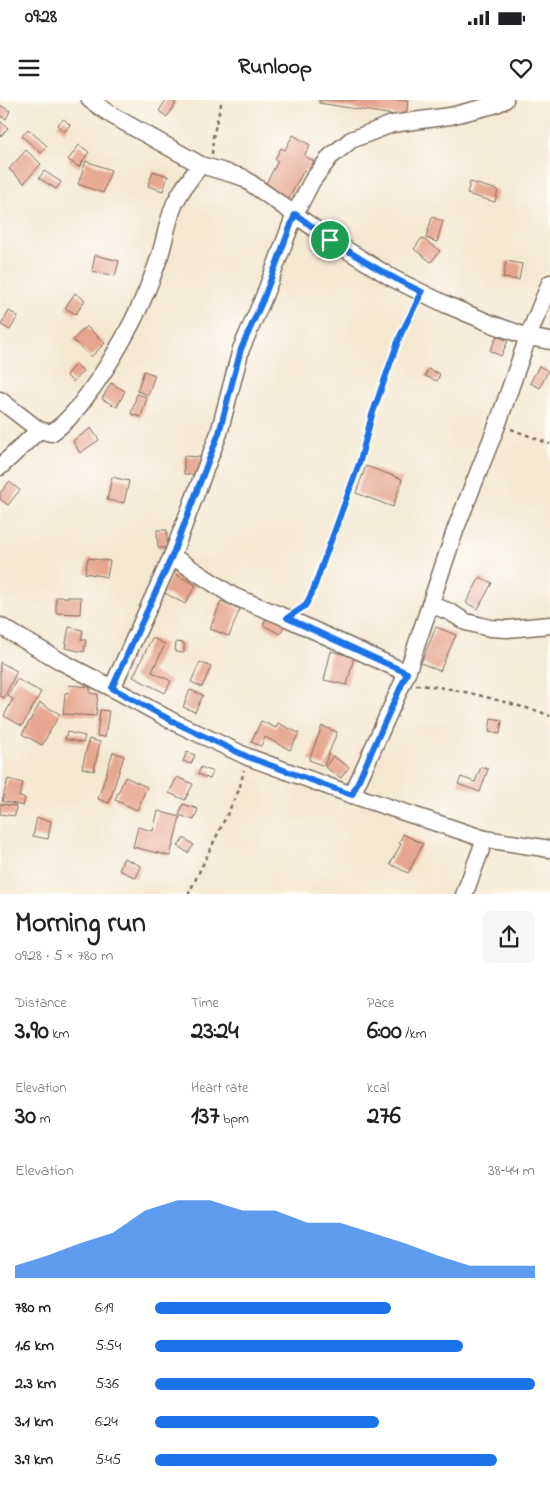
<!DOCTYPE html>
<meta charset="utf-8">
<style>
body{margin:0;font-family:"Indie Flower",sans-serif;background:#f6f6f6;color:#202124;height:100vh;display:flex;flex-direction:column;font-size:19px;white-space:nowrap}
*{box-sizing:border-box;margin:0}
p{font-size:16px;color:#757577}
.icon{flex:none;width:28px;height:28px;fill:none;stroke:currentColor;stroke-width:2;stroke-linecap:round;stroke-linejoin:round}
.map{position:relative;height:794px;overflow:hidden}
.sheet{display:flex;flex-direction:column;background:#fff;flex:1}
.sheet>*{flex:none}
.pin{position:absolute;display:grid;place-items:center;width:42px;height:42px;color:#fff;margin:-21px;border:2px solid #fff;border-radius:50%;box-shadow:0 1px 5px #0007}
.round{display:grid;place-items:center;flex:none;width:52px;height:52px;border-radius:8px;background:#f6f6f6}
.headline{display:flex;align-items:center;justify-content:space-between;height:85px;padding:0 15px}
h1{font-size:28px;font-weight:700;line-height:38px}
.figures{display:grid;grid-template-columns:repeat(3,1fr);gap:8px;height:85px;padding:5px 15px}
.figures div{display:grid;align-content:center}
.figures b{font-size:25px;font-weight:700}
.figures small{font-size:14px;font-weight:400}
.figures p{font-size:14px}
.chart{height:140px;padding:10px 15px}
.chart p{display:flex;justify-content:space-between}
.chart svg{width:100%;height:90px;margin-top:5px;fill:#1a73e8;opacity:.7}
ul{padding:0 15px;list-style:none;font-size:16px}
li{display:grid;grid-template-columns:80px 60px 1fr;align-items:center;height:38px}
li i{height:12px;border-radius:6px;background:#1a73e8}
.status{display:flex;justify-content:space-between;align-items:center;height:35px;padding:0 25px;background:#fff;direction:ltr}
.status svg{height:14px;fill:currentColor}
header{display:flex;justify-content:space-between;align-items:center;height:65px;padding:0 15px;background:#fff;font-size:22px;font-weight:700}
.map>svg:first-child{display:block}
</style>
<div class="status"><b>09:28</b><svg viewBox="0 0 49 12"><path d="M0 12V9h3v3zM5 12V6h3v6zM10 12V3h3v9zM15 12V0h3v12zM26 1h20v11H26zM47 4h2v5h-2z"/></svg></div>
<header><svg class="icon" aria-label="menu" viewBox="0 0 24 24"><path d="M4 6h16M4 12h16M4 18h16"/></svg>Runloop<svg class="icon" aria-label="heart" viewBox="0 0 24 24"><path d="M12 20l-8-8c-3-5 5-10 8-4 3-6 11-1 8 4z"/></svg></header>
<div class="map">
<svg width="550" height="795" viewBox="0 0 550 795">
<rect width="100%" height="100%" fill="#fdfcf7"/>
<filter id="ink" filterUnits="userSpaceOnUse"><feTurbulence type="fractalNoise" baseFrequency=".02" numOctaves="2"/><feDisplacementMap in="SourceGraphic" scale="10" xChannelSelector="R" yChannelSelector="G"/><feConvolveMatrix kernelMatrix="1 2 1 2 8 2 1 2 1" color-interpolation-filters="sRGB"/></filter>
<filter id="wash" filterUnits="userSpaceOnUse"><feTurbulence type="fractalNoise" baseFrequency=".0096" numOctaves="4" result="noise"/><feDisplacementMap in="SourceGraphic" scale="20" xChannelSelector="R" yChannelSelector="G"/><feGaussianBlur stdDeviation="1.12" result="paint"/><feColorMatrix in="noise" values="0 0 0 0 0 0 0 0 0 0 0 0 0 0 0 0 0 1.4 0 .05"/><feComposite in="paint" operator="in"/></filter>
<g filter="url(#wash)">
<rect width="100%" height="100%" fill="#f5e8d1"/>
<g id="blocks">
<g fill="#e6a58f">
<polygon points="166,0 171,0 176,3 167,17 159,11"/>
<polygon points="319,0 408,0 406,17 319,3"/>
<polygon points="0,5 10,11 6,19 0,16"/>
<polygon points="64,19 70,25 64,32 57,25"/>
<polygon points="0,21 8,28 0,37"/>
<polygon points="28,29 47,46 41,53 22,36"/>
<polygon points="293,35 310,45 304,56 314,61 308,72 304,70 288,100 264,87 278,61 275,59 281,48 285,50"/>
<polygon points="79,45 89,52 79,67 68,60"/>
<polygon points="26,50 41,64 24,83 9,69"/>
<polygon points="86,61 111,70 103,93 78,84"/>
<polygon points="44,71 61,82 56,89 39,78"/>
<polygon points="153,71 168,76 163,91 148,86"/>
<polygon points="470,82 498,90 495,102 467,94"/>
<polygon points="432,117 443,121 437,142 426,138"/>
<polygon points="422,138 440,151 431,162 414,149"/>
<polygon points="95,155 119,161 115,176 92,171"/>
<polygon points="506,161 522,164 519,180 503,178"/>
<polygon points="75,193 85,200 76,214 65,208"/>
<polygon points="9,211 18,216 10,230 1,225"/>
<polygon points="86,226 105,243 91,257 73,240"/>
<polygon points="497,236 508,241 501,256 490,251"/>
<polygon points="76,264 83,271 73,282 66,275"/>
<polygon points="539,266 548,271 540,288 530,283"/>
<polygon points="428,269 440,274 437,281 425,276"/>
<polygon points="144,271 155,275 148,295 137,291"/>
<polygon points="111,283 125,291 117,307 102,299"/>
<polygon points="137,294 147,297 141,317 131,314"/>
<polygon points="91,328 99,340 80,353 73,341"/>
<polygon points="184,356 201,357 201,375 184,374"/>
<polygon points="366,366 402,379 393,407 356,393"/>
<polygon points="112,377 129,381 124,403 107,400"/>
<polygon points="9,382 20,390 8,405 0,399 0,393"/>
<polygon points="157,430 167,430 167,448 158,448"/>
<polygon points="88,458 110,461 107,477 85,473"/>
<polygon points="173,473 196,485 185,504 163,492"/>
<polygon points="480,477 492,483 478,509 466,503"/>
<polygon points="56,497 81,497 80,514 56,513"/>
<polygon points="221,501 240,509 229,536 210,529"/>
<polygon points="273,504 291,513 280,534 263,525"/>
<polygon points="69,527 83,530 81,540 86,540 84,552 65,548"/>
<polygon points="436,527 456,535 440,571 421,563"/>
<polygon points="152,538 165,544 152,572 171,581 165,593 133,577"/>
<polygon points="176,542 184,543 184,553 175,552"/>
<polygon points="331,551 354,557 347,585 324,580"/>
<polygon points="0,562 17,571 4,598 0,596"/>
<polygon points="200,562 211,567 202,587 191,582"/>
<polygon points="17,579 41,592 22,626 4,616 13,599 8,596"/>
<polygon points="69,585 90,587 90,593 98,594 96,616 63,614 65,593 68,593"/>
<polygon points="190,590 203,595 195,612 183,607"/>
<polygon points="40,603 60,614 42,645 22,634"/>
<polygon points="100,610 109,611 105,637 97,636"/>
<polygon points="491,618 502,620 500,634 489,632"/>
<polygon points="261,621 276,628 278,623 299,633 290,650 265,637 261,646 251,642"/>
<polygon points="322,626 337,632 324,666 309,660"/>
<polygon points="67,632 85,636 83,643 65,639"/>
<polygon points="89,639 100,642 94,671 82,668"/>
<polygon points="113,652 124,656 109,703 98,699"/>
<polygon points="187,652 195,655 191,664 183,661"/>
<polygon points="333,656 349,667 341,678 325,667"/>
<polygon points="201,667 213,672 210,679 198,674"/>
<polygon points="481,667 488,669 480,692 458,684 461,677 475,682"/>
<polygon points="125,677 147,687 137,710 115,700"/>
<polygon points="177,677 193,684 185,700 169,693"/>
<polygon points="8,679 23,683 19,697 25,698 23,706 2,701"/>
<polygon points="0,704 16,706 15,716 0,714"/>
<polygon points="183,704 198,709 194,720 179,715"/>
<polygon points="158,711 180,717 170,756 133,747 138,727 153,731"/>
<polygon points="37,718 51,721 48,739 33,736"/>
<polygon points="403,734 423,744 408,773 390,764 401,744 399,743"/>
<polygon points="184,738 194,745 188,753 178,746"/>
<polygon points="124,758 141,766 136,778 119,770"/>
</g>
</g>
</g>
<g filter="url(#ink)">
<use href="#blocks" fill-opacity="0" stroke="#7c6c5d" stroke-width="1"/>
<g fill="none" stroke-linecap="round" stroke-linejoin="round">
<defs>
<g id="minor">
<polyline points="90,0 113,16 201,65 242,77 331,140 392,178 447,205 492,224 528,237 550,241"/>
<path d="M 0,300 L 39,330 L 51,333 C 70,321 83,301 96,283 C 122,245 143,205 158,161 C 165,142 167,121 175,103 C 182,88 191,77 201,65"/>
<polyline points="0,367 39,330"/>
<polyline points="172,456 233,496 287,518 407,573"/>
<polyline points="430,504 450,512 466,522 490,528 507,529 550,525"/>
<polyline points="0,526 62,562 112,588 176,623 248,657 352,695 485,739 550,749"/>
<polyline points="112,588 172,456 219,333 241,249 263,199 295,114 312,81 330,57 351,40 392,24 450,16 494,5 505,0"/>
<polyline points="352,695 407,573 456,428 498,323 528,237 550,183"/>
<polyline points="464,795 485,739"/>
</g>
</defs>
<use href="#minor" stroke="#7c6c5d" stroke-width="19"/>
<g stroke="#7c6c5d" stroke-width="2.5" stroke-dasharray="4 4" stroke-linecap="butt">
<polyline points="212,54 213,37 222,0"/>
<polyline points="511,329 550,344"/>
<polyline points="301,509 305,506 312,493 360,361 372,315 389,264 416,205"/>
<path d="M 416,585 C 458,587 498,601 538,611 L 550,616"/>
<polyline points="188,795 239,690 244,670"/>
</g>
<use href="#minor" stroke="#fff" stroke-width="16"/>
</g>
</g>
<g fill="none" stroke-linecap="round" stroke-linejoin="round" filter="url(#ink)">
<defs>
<path id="route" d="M 295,114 C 335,144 377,171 422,192 L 400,236 L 390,264 L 372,315 L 360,361 L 312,493 L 305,506 L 287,518 L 407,573 L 352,695 L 248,657 L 176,623 L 112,588 L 172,456 L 219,333 L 241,249 L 263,200 Z"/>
</defs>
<use href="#route" stroke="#fff" stroke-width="10"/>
<use href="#route" stroke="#1a73e8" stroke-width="6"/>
</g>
</svg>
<div class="pin" style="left:330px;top:140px;background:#1e9e55"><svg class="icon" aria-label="arrive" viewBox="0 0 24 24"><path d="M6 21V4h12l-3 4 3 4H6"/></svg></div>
</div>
<section class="sheet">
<div class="headline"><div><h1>Morning run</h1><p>09:28 · 5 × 780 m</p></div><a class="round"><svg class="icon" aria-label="share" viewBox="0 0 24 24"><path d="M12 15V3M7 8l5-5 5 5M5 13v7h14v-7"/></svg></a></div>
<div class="figures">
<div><p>Distance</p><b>3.90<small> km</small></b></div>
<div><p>Time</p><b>23:24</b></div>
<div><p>Pace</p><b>6:00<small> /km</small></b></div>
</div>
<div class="figures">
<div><p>Elevation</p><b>30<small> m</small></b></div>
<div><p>Heart rate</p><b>137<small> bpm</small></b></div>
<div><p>kcal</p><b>276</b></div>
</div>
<div class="chart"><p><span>Elevation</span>38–44 m</p>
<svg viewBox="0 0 160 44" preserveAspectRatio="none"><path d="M0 44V38L10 33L20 27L30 22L40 11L50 6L60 6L70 11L80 11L90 17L100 17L110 22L120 27L130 33L140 38L150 38L160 38V44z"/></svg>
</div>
<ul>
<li><b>780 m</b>6:19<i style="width:62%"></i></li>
<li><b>1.6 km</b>5:54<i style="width:81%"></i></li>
<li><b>2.3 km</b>5:36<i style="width:100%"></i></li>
<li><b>3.1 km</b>6:24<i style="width:59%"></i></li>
<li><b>3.9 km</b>5:45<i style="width:90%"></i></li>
</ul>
</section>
